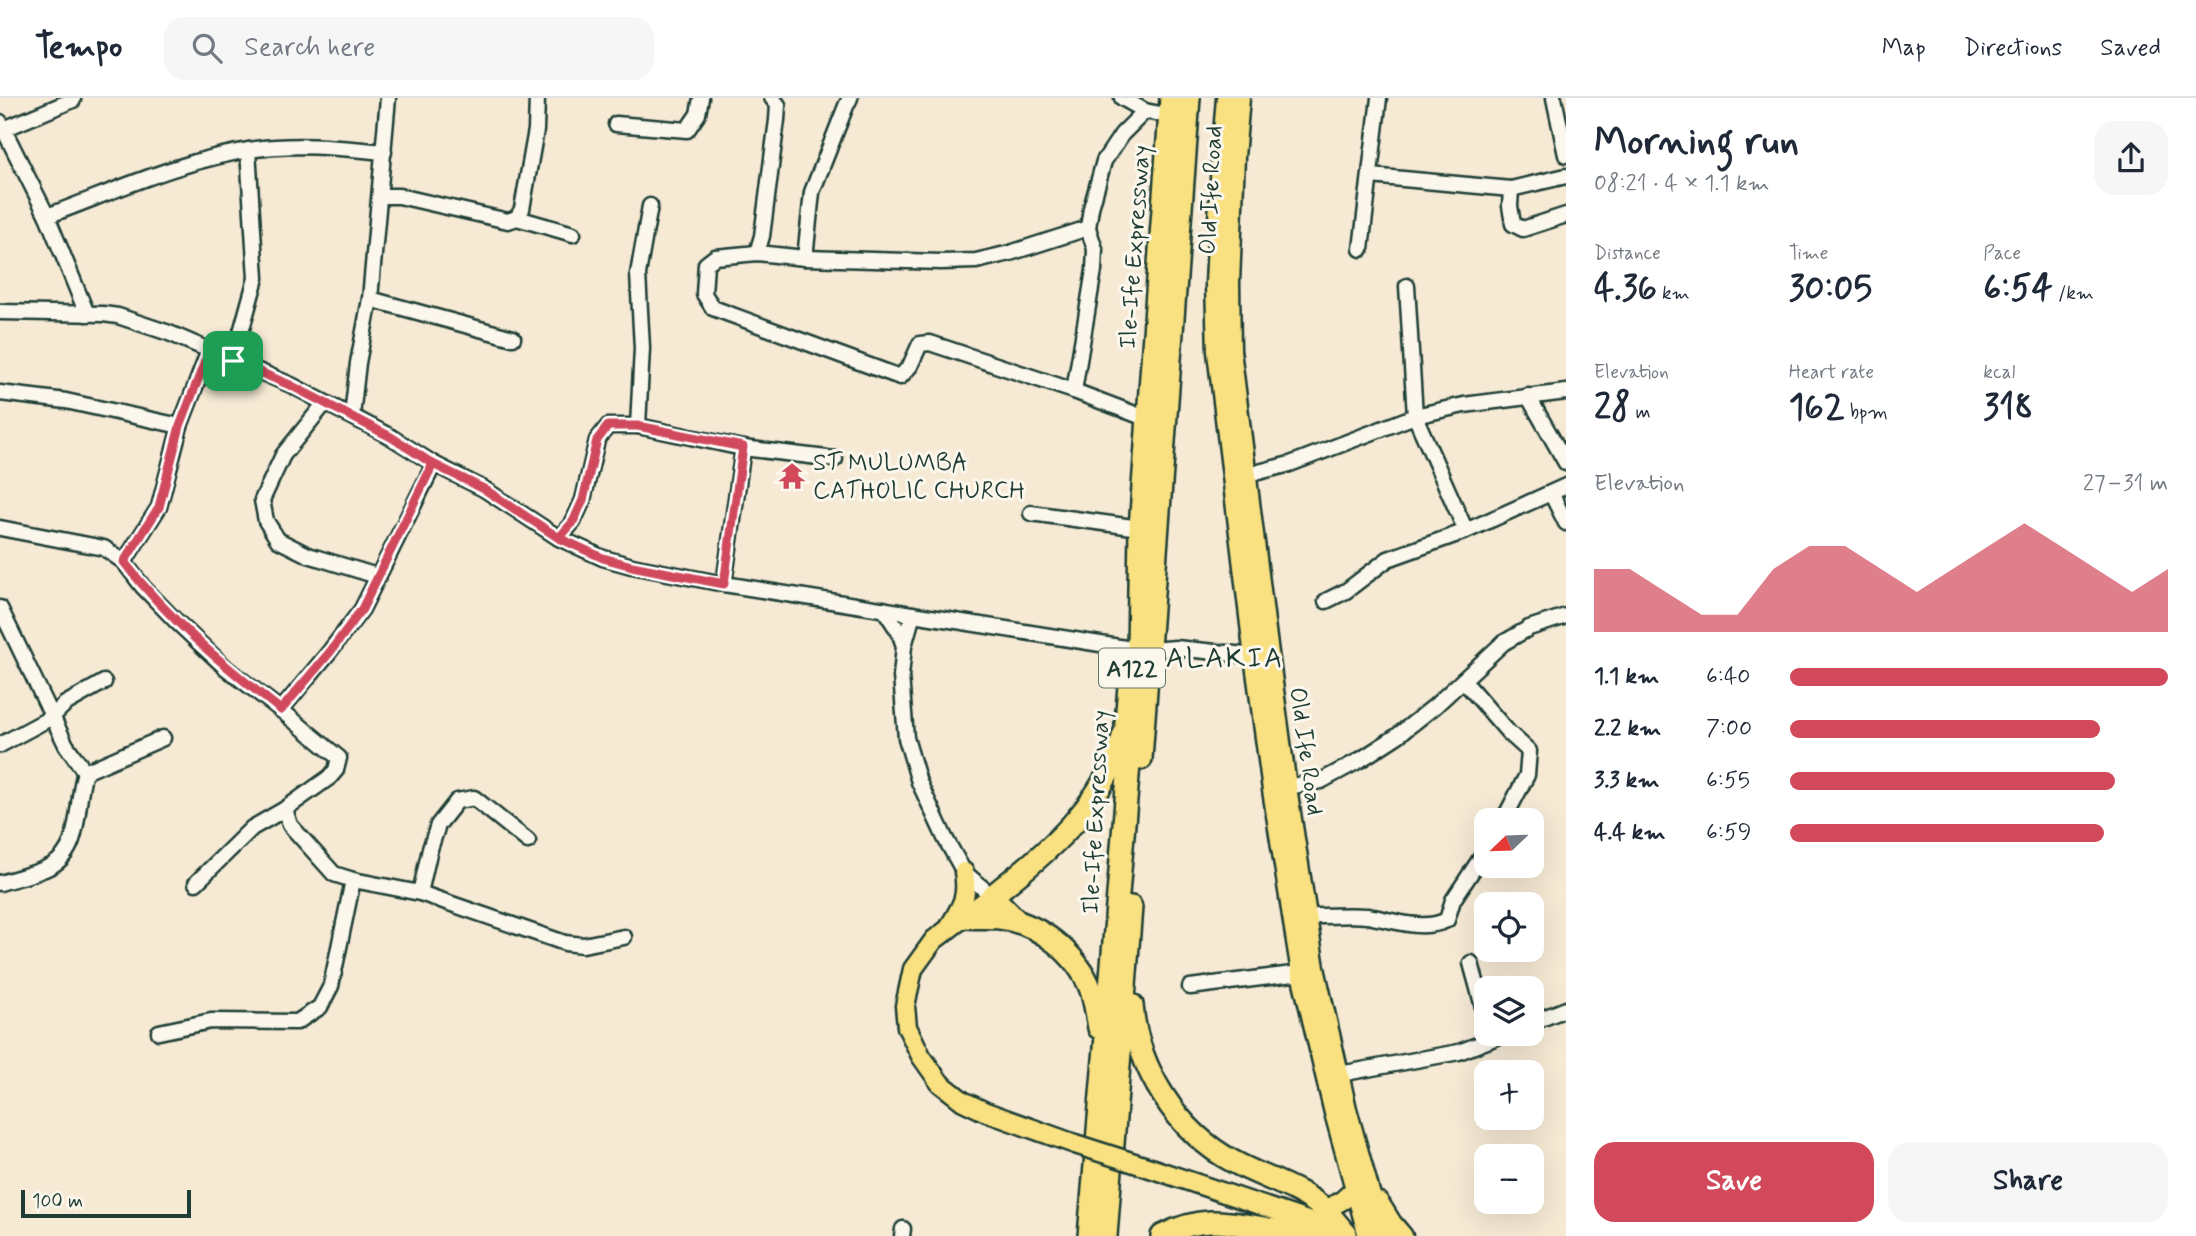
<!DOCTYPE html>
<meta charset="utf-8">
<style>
body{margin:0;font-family:Mynerve,sans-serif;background:#f6f6f7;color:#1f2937;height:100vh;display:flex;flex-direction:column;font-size:26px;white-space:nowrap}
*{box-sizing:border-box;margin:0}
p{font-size:23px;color:#747a83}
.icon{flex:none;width:38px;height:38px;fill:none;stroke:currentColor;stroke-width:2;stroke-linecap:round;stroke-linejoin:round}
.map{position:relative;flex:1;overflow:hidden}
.side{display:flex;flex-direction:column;background:#fff;width:630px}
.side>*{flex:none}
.needle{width:46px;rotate:247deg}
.tools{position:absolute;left:1474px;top:710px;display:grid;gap:14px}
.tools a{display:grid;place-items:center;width:70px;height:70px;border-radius:14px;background:#fff;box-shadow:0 7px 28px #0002;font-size:35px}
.scale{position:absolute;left:21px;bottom:18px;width:170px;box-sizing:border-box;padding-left:7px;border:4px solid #1f3d34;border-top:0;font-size:19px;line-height:24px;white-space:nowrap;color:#1f3d34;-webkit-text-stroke:5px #fbf7ec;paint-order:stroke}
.pin{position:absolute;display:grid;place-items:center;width:60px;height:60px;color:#fff;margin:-30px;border-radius:14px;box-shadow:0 4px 10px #0006}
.round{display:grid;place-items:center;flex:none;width:74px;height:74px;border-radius:21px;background:#f6f6f7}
.overview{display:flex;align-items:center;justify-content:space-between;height:119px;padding:0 28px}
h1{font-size:38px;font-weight:800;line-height:52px}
.stats{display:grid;grid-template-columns:repeat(3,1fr);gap:10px;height:119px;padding:7px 28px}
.stats div{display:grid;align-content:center}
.stats b{font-size:35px;font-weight:800}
.stats small{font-size:19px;font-weight:400}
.stats p{font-size:19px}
.chart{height:196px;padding:14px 28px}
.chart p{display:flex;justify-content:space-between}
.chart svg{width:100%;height:126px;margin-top:7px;fill:#d1495b;opacity:.7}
.cta{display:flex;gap:14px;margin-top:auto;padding:14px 28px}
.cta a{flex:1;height:80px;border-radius:21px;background:#d1495b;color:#fff;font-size:28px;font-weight:800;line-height:80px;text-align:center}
.cta a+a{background:#f6f6f7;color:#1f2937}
ul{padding:0 28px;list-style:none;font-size:23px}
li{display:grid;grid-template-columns:112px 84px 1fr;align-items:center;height:52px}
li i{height:18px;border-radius:9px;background:#d1495b}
header{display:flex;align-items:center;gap:42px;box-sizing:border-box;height:98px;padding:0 35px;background:#fff;border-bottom:2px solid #e0e1e3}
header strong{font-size:33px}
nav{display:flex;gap:38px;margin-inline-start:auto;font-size:24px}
.search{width:490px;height:63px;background:#f6f6f7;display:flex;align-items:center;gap:18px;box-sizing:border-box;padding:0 24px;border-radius:21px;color:#747a83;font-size:26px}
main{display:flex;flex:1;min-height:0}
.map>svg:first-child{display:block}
</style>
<header>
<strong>Tempo</strong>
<div class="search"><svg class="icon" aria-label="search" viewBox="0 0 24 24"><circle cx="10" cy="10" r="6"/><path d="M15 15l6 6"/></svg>Search here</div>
<nav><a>Map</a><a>Directions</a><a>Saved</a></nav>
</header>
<main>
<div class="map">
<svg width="1566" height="1138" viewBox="0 0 1566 1138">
<rect width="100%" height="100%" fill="#f6ead5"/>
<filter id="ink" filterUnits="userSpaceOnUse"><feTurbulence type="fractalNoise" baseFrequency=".0143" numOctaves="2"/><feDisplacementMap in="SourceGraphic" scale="14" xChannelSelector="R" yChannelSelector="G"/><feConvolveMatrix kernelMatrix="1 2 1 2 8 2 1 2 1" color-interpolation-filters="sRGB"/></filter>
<g filter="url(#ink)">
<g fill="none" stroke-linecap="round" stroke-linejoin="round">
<defs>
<g id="minor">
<polyline points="1122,0 1145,13 1170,18"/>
<polyline points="1554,0 1566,57"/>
<polyline points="0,24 47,118 87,216"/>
<polyline points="616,26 687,32 698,16 701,0"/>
<polyline points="4,31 73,2"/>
<polyline points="1371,78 1511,91 1566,78"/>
<polyline points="1511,91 1510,108 1513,126 1523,131 1566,117"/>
<polyline points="380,98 399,98 508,123 517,120 573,136"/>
<path d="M 47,118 C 115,93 183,61 256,51 C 298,45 341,50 384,54"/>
<polyline points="517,120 522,111 536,32 537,0"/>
<polyline points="1088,130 1010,155 976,163 941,164 805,160 757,155 715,159 706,166 704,196 713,210 900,279 910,268 920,246 930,245 1074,293 1148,321"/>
<polyline points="1361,151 1379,0"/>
<polyline points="757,155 762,138 777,22 778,7 772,0"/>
<polyline points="805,160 812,94 846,8 850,0"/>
<polyline points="1407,188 1415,318 1466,433"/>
<polyline points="370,201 513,240"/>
<polyline points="0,214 103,216 118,218 169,235 291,287 391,339 434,366 484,391 559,440 603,460 632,468 724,486 1138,552"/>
<polyline points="233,263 256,180 248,52"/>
<polyline points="1074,293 1094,172 1095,151 1088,130 1091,110 1104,63 1122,36 1145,13"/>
<polyline points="0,295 66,303 180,328"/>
<polyline points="1528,298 1566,365"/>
<polyline points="325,305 283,357 262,402 266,423 278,442 308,457 377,478"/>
<polyline points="352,318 358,265 370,201 388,0"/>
<polyline points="638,328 642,250 638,176 650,108"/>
<polyline points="1247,377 1290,366 1415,318 1464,307 1566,294"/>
<polyline points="1551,395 1566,425"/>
<polyline points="1031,415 1140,430"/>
<polyline points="0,430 104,450 124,464 143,489 175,522 226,570 281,612 339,660 336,672 330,679 285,711 252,730 196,785"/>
<polyline points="559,440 573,424 583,402 597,342 608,328 638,328 743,350 835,361"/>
<polyline points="124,464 159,409 180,328 209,253"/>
<polyline points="724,486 743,350"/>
<polyline points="1326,503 1346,493 1388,461 1466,433 1566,388"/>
<polyline points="0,510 66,647 85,674"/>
<polyline points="884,511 899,534 904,548"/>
<polyline points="913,516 904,548 901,578 906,640 919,684 945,740 964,774 992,798"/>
<polyline points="1149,552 1176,550 1255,558"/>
<polyline points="1463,582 1508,634 1529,653 1527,677 1503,723"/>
<polyline points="281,612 330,553 362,511 434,366"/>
<polyline points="0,647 52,619 65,606 104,584"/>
<polyline points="1287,689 1321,683 1360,662 1397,638 1435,608 1503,545 1529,530 1566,518"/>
<polyline points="285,711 290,727 334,776 353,782 420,795 565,845 583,847 624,839"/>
<path d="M 0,785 C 16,780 36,776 51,768 C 83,751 75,703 85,674 L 163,640"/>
<polyline points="420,795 430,751 438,727 457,703 474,700 528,743"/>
<path d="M 1306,818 C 1326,819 1347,816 1367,818 C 1394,822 1422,834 1447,822 L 1453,802 L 1486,752"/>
<polyline points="1471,865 1486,920"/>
<polyline points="1190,889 1301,875"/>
<polyline points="1531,925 1566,911"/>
<polyline points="159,934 211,923 297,924 320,909 331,888 353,782"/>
<polyline points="1340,976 1459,954 1505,936"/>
<polyline points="902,1138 903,1131"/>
</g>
<g id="major">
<polyline points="1226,0 1221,60 1215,186 1217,254 1252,543 1272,692 1301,875 1334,1015 1368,1138"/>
<polyline points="1240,0 1235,59 1230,185 1231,252 1267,540 1287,689 1315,870 1347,1011 1382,1138"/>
<polyline points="992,798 934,842 913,871 905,908 907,929 921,958 940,985 963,1003 986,1014 1075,1046"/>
<path d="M 951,826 C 963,806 968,798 964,774"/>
<polyline points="1147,1069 1334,1132"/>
<polyline points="1379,1104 1392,1125 1403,1138"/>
<polyline points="1325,1112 1343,1102 1355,1091"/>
</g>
<g id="highway">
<polyline points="1141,661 1189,0"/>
<path d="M 967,819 C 978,820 989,819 1000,820 C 1039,825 1077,855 1091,892 C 1095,905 1097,918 1099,930"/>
<path d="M 1018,824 L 992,798 C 1049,752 1103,709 1124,636"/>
<path d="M 1132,907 C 1137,970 1177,1034 1234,1064 C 1263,1080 1300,1089 1325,1112 C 1332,1119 1339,1128 1346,1136"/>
<polyline points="1089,1138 1131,643 1126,631 1126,624 1130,576 1138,552 1140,430 1171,0"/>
<polyline points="1106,1138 1131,809"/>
<path d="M 1162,1138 C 1202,1117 1227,1124 1269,1131 C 1294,1135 1320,1136 1346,1136"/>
</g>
</defs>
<use href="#minor" stroke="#1f3d34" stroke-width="19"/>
<use href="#major" stroke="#1f3d34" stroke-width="23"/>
<use href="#highway" stroke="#1f3d34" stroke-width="26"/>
<use href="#minor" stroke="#fbf7ec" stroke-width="14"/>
<use href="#major" stroke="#f9e181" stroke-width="18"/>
<use href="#highway" stroke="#f9e181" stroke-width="21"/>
<defs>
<polyline id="major-bridge" points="1075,1046 1147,1069"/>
</defs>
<use href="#major-bridge" stroke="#1f3d34" stroke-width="23" stroke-linecap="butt"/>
<use href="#major-bridge" stroke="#f9e181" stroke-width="18"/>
</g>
</g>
<g fill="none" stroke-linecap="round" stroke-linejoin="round" filter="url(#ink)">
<defs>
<path id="route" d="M 233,263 L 209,253 L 180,328 L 159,409 L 124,464 C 169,522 224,568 281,612 L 330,554 L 362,511 L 433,366 L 484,391 L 559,440 L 573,424 L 583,402 L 597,342 L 608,328 L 638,328 L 743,349 L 724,486 L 632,468 L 603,460 L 559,440 L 484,391 L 433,366 L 391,339 L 290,287 L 233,263"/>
</defs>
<use href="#route" stroke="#fff" stroke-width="14"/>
<use href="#route" stroke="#d1495b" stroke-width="9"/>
</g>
<defs>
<symbol id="temple-bare" viewBox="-9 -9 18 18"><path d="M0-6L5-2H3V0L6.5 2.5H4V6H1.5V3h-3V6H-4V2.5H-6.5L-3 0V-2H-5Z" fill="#d1495b" stroke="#fbf7ec" stroke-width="2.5" paint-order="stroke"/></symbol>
</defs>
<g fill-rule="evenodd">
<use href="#temple-bare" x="773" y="359" width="38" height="38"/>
</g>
<g text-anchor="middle" stroke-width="6" stroke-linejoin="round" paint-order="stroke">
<rect fill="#fbf7ec" stroke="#61756b" stroke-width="2" x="1099" y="550.5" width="66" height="39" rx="5"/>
<g font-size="23" font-weight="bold" fill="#1f3d34">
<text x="1132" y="578">A122</text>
</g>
<g font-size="24" fill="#1f3d34" stroke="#fbf7ec">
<text transform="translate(1210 92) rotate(-87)" y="8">Old Ife Road</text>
<text transform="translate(1134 149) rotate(-86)" y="8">Ile-Ife Expressway</text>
<text transform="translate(1307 653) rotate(82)" y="8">Old Ife Road</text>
<text transform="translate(1095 714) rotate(-87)" y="8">Ile-Ife Expressway</text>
</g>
<g font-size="24" fill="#1f3d34" stroke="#fbf7ec" text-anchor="start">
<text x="813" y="372">ST MULUMBA<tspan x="813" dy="28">CATHOLIC CHURCH</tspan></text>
</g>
<g font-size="28" letter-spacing="2" fill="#1f3d34" stroke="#fbf7ec">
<text x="1225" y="569">ALAKIA</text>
</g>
</g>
</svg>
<div class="tools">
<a><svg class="needle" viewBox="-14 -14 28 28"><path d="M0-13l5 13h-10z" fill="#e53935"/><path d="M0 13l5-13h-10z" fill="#747a83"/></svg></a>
<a><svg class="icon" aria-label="locate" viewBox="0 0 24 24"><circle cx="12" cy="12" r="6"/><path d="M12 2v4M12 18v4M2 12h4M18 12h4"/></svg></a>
<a><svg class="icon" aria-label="layers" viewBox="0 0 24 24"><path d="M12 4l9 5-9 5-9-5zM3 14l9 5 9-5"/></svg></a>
<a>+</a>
<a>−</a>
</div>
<div class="scale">100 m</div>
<div class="pin" style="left:233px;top:263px;background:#1e9e55"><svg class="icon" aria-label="arrive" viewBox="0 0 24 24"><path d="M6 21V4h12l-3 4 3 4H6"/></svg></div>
</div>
<section class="side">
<div class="overview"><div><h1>Morning run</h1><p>08:21 · 4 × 1.1 km</p></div><a class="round"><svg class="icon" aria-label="share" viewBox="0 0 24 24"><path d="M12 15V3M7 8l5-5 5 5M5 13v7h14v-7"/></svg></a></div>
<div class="stats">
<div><p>Distance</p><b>4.36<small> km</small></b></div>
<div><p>Time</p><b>30:05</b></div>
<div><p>Pace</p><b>6:54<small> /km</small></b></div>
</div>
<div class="stats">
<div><p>Elevation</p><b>28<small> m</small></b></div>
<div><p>Heart rate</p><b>162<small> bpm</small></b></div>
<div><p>kcal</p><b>318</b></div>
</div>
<div class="chart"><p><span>Elevation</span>27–31 m</p>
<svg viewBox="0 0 160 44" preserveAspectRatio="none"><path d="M0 44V22L10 22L20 30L30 38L40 38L50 22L60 14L70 14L80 22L90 30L100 22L110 14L120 6L130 14L140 22L150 30L160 22V44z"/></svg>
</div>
<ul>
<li><b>1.1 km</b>6:40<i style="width:100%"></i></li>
<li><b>2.2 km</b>7:00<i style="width:82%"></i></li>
<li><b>3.3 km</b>6:55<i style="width:86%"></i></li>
<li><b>4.4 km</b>6:59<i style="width:83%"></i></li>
</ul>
<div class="cta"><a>Save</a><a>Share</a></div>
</section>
</main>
